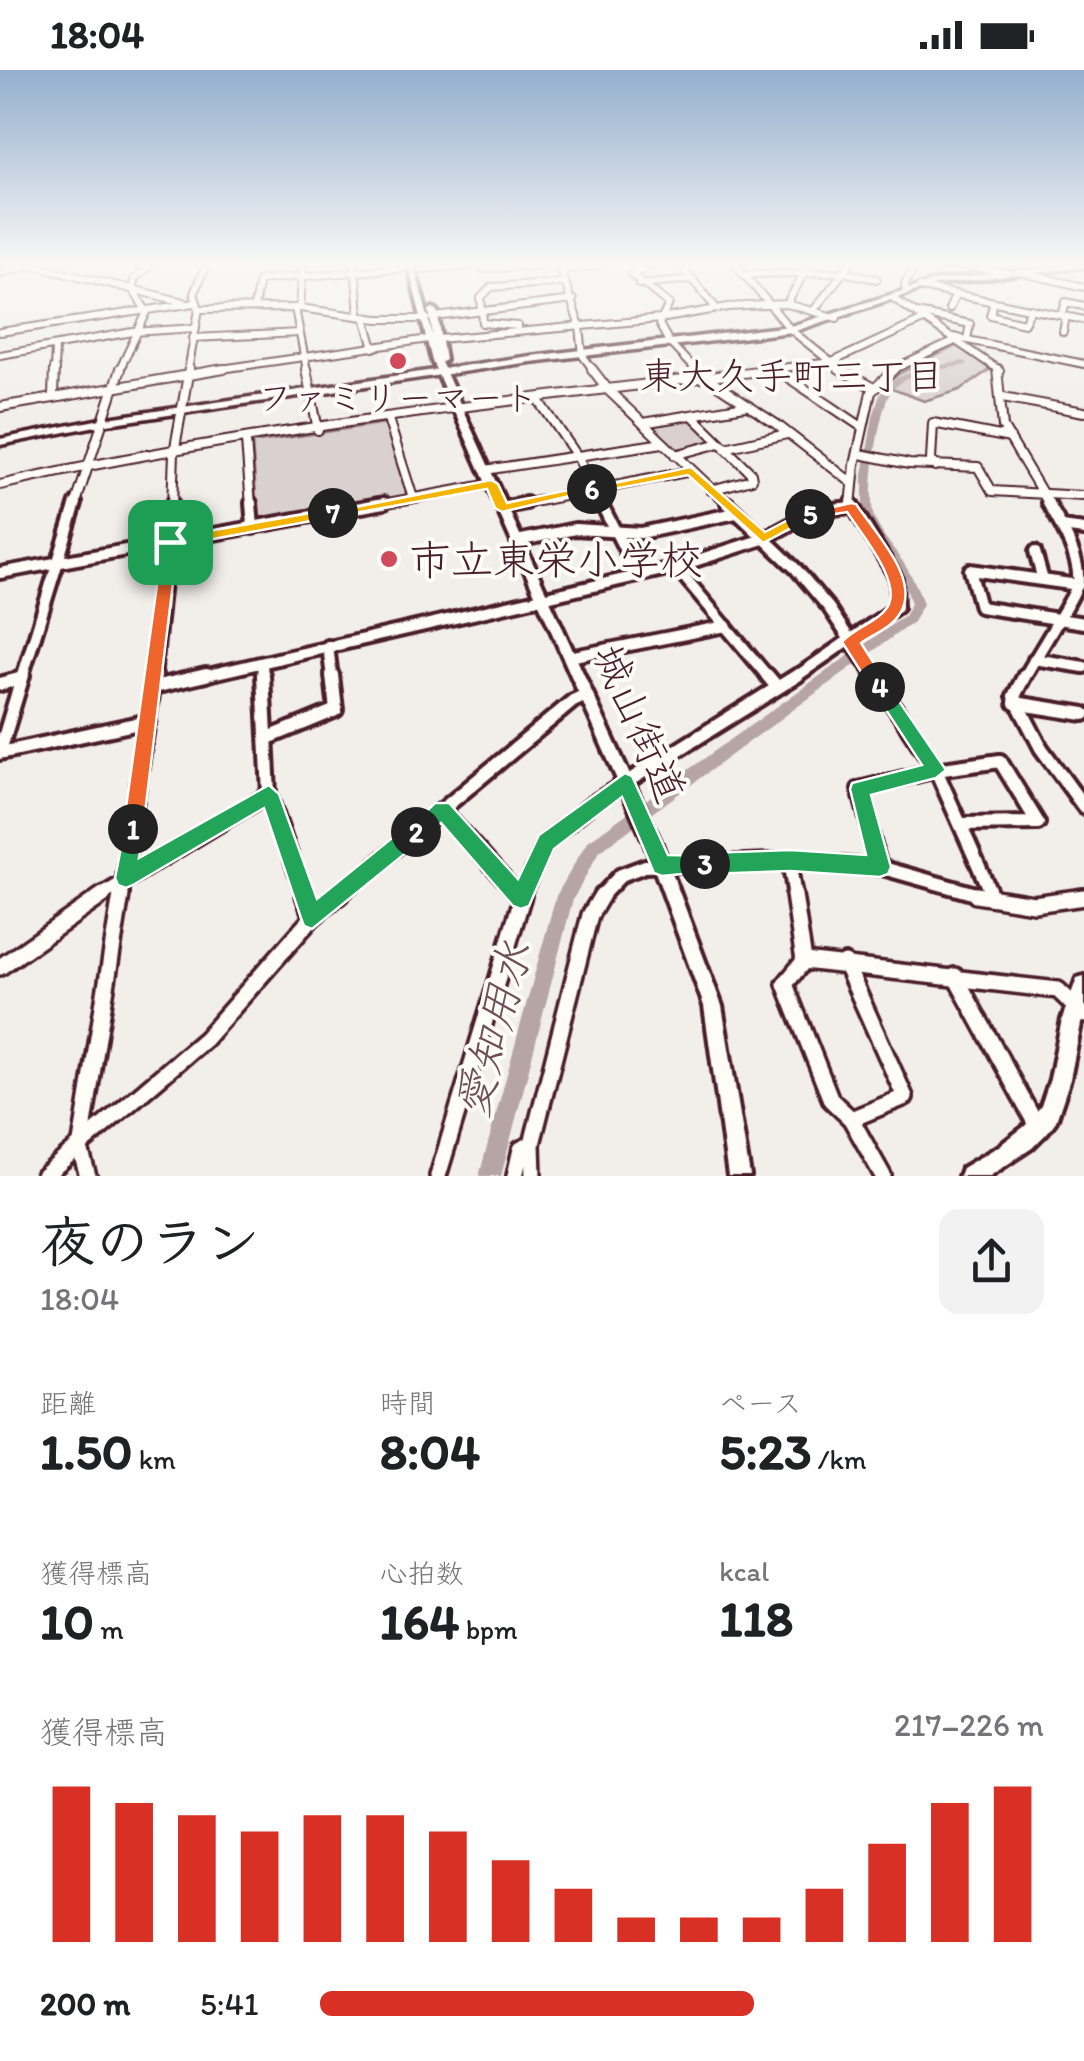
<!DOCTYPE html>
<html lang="ja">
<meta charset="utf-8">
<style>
body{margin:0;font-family:Itim,"Klee One",sans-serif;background:#f2f2f2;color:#202124;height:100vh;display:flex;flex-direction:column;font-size:38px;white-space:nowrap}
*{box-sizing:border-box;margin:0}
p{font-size:32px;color:#757577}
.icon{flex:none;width:55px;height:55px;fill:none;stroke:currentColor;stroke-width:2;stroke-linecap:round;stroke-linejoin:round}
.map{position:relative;height:1106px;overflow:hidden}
.details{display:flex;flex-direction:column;background:#fff;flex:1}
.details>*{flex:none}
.pin{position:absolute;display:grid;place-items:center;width:85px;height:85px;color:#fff;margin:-42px;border-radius:20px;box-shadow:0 5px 15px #0006}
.km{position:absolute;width:50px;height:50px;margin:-25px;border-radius:50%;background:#222;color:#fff;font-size:28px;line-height:50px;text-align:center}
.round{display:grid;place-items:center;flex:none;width:105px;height:105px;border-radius:20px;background:#f2f2f2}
.headline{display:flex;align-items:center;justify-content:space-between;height:170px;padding:0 40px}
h1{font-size:55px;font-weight:800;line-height:75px}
.stats{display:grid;grid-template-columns:repeat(3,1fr);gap:15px;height:170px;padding:10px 40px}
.stats div{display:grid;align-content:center}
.stats b{font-size:50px;font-weight:800}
.stats small{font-size:28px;font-weight:400}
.stats p{font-size:28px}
.chart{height:280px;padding:20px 40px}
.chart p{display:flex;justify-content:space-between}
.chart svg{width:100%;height:180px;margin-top:10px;stroke:#d93025;stroke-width:6}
ul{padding:0 40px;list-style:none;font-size:32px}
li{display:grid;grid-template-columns:160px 120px 1fr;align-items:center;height:75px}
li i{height:25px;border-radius:12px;background:#d93025}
.status{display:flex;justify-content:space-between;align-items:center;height:70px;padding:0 50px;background:#fff;direction:ltr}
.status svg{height:28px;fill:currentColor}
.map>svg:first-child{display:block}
</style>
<div class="status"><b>18:04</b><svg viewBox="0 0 49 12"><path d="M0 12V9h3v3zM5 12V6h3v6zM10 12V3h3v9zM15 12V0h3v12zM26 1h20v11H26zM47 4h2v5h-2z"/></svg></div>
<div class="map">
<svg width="1084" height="1106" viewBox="0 0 1084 1106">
<rect width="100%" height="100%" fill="#f2efeb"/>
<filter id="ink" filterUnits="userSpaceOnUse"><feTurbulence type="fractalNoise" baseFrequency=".01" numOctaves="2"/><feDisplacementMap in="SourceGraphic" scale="20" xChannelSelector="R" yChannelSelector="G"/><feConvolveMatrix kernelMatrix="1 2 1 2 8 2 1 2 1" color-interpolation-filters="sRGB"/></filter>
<g filter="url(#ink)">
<g fill="#d9d0cf" stroke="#92787d" stroke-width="2.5">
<polygon points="956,276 992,298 960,320 924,331 884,316 898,304"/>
<polygon points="693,348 713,372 675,380 650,355"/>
<polygon points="385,353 407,426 258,453 252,373"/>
</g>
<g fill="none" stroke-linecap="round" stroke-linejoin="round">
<path fill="#b7a5a6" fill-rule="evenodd" d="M 963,291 L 967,293 L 966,295 C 942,300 912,301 893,319 C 879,332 867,428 874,447 C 879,461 890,474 899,486 C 909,501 918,516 923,534 L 913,552 L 599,782 L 573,829 L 501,1106 L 479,1106 L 556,826 L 587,772 L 904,546 L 911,534 L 907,521 L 863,446 L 863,405 L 873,347 L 880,324 L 896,308 L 917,300 Z"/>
<defs>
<g id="minor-far4">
<polyline points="34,195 184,232"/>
<polyline points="355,195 359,245"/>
<polyline points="559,195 580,257 583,286 594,301"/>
<polyline points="652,195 631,204 669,234 659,254 669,272 696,301"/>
<polyline points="680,195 716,238"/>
<polyline points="736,195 791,260 842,301"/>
<polyline points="955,195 1007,203"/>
<polyline points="421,199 481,195"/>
<polyline points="483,199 538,195"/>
<polyline points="559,200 602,195"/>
<polyline points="1019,202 1084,217"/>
<polyline points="0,203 30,195"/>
<polyline points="749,204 843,202 877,209"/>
<polyline points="639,214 693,209"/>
<polyline points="920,217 1084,250"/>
<polyline points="906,222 905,213 917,195"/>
<polyline points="893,228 1000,301"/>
<polyline points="994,232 990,245 1024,253 1031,239"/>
<polyline points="787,234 804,203"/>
<polyline points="254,237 259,210 412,197"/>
<polyline points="295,238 307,301"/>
<polyline points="300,238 303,195"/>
<polyline points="199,239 300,238 378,249 427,249"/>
<polyline points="949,239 956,224"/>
<polyline points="813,241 849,195"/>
<polyline points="147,242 133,220 134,209 151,195"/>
<polyline points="917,243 970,254 967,269"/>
<polyline points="1062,245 1066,232 1084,236"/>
<polyline points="365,247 374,278"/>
<polyline points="435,247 573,230"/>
<polyline points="518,256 483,253 481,228 491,217 565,212"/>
<polyline points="0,262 195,233"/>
<polyline points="1063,262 1066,246"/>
<polyline points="953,267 1084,294"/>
<polyline points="193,268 299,263"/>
<polyline points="439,269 660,249 728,237 787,234 837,248"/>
<polyline points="0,285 133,262 196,258"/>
<polyline points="54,301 55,276"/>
<polyline points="119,301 147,242"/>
<polyline points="188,301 199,239 194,223 206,195"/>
<polyline points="207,301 429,269"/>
<polyline points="755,301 832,292 923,250"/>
<polyline points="890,301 955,271"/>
</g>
<g id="minor-far3">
<polyline points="306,299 318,360"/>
<polyline points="592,299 609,321 730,436"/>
<polyline points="693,299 776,354 851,412"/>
<polyline points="838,299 872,317"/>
<polyline points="997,299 1003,357 1050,436"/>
<polyline points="777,300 862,357"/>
<polyline points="53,326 54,299"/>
<polyline points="1003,327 1084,342"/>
<polyline points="538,329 577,386 602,436"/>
<polyline points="0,337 224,299"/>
<polyline points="692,345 751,403 752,409 711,420"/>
<polyline points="388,349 413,428"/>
<polyline points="643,353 745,336"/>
<polyline points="246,371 251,436"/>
<polyline points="725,378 787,364"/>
<polyline points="860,384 909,394 978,397 992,421 1084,426"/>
<polyline points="675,385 720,373"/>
<polyline points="935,396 931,390 933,353 1010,368"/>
<polyline points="485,400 663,373"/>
<path d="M 0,415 C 254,357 517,330 776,299"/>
<polyline points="75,436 120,299"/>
<polyline points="172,436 174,383 189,299"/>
<polyline points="371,436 491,414"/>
<polyline points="513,436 691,401"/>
<polyline points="851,436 855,395 871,322 895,299"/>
</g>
<g id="minor-far2">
<polyline points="251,433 253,458"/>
<polyline points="601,433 638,506"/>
<polyline points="727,433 796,499 829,538 875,608"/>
<polyline points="502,438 526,433"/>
<polyline points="1062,457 1084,460"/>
<polyline points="517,471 575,459 641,463 736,443"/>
<polyline points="1035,482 1043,510"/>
<polyline points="676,497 769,608"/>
<polyline points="0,503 384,433"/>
<polyline points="1078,515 970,500 980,537 1084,553"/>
<polyline points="328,576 332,608"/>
<polyline points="569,587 726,556"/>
<polyline points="1034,589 1084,597"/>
<polyline points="262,593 263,608"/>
<polyline points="22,608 76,433"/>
<polyline points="154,608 172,433"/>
<polyline points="195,608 676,497 763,469 815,441 851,437"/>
<polyline points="794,608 897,537 896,508 851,433"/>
<path d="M 1024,608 C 1032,593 1077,522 1078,513 C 1081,488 1060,454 1048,433"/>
</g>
<g id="minor-far1">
<polyline points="263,605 269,724 305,827"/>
<polyline points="767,605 777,617"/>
<polyline points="873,605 936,700 992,826"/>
<polyline points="1025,605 1014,626 1041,678 1084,737"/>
<polyline points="0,614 19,609"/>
<polyline points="154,617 206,605"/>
<polyline points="1015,633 1084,644"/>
<polyline points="268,668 336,640 332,605"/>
<polyline points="0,681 23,605"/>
<polyline points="0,683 149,651"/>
<polyline points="442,740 520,827"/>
<polyline points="789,790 795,827"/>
<polyline points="880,797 859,719 936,700 1000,691 1038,753 961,754"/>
<polyline points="99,827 269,724"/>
<polyline points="121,827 155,605"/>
<polyline points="337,827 573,631 586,625"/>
<polyline points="521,827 546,772 593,733 798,605"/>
<polyline points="600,827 621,805 645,796 794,790 883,798 986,827"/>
</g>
<g id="minor">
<polyline points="304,825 312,848"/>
<polyline points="518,825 521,828"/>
<polyline points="794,825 804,891 785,914 831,1030 851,1049 883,1106"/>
<polyline points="976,825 1034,834 1084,827"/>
<polyline points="804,891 1058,920 1084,945"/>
<polyline points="845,893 905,1027 851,1049"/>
<polyline points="0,897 103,825"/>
<polyline points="955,906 1038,1058"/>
<polyline points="532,1074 533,1106"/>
<polyline points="44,1106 205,969 312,848 340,825"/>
<polyline points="88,1106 80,1079 121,825"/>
<polyline points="438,1106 523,825"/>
<polyline points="515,1106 521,1079 532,1074 590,845 602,825"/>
</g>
<g id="tertiary">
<polygon points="408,195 414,195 433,266 429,240 433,238 437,240 445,290 441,292 660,771 722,936 750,1106 728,1106 704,936 644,771 432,291"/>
<polygon points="1084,906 1084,939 1070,1009 1056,1051 1047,1063 1032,1078 990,1106 959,1106 962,1098 999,1076 1025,1056 1041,1036 1050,1009 1062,949 1077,908"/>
</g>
<polygon id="primary" points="1066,195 1084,195 1084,197 935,215 792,262 530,292 101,355 0,375 0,369 101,349 530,286 791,256 934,211"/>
</defs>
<use href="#minor-far4" stroke="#4a1f2b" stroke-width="10"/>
<use href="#minor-far3" stroke="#4a1f2b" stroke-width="12"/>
<use href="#minor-far2" stroke="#4a1f2b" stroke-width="18"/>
<use href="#minor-far1" stroke="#4a1f2b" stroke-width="20"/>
<use href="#minor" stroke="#4a1f2b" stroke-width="22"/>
<use href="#tertiary" stroke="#4a1f2b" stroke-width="8"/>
<use href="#primary" stroke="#4a1f2b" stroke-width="7"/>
<use href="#minor-far4" stroke="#fdfcf7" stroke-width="6"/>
<use href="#minor-far3" stroke="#fdfcf7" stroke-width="8"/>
<use href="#minor-far2" stroke="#fdfcf7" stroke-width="10"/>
<use href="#minor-far1" stroke="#fdfcf7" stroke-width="12"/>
<use href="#minor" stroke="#fdfcf7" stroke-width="15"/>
<use href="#tertiary" fill="#fdfcf7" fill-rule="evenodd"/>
<use href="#primary" fill="#fdfcf7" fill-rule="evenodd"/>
</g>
</g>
<linearGradient id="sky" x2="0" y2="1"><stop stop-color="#94aece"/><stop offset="0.56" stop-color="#f9f8f6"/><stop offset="1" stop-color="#f9f8f6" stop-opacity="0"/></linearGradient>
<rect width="1084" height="349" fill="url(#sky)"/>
<polygon fill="#f0652b" stroke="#fff" stroke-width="2.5" points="170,468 178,472 143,759 133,769 123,759 163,472"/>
<polygon fill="#22a559" stroke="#fff" stroke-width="2.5" points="269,715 279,724 317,829 408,755 423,755 426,762 423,769 312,859 304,856 301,848 264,738 133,815 126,818 118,815 115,808 126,752 140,752 143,759 139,788"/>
<polygon fill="#22a559" stroke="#fff" stroke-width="2.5" points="625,703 632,706 668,785 712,786 715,794 712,801 662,806 654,803 622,727 554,779 529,836 521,839 513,836 441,753 416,772 405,762 435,733 449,733 518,809 539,765"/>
<polygon fill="#22a559" stroke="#fff" stroke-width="2.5" points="880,610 886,612 946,700 936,708 871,725 891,797 888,804 880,807 790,801 705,804 697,801 694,794 697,786 705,783 790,780 866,785 850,719 852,713 922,695 871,617"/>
<path fill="#f0652b" stroke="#fff" stroke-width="2.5" d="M 851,433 L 856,434 C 875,463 923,511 899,545 C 892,557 872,565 861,573 L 889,617 L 880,624 L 874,622 L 842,572 C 854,558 876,553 886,539 C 905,515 861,464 847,442 L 810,448 L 803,444 Z"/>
<polygon fill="#f5b400" stroke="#fff" stroke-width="2.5" points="691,397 765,462 805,441 817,444 763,473 688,405 592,423 586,419"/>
<polygon fill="#f5b400" stroke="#fff" stroke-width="2.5" points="491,410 498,414 507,433 592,415 599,419 502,442 495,438 487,419 333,447 326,443"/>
<polygon fill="#f5b400" stroke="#fff" stroke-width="2.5" points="333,439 340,443 338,446 170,477 163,472 170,468"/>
<g fill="#d1495b" stroke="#fdfcf7" stroke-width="4">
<circle cx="398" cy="291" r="10"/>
<circle cx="389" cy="489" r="10"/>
</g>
<g text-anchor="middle" stroke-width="8" stroke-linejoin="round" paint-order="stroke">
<g font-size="35" fill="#4a1f2b" stroke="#fdfcf7">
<text x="398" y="340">ファミリーマート</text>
</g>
<g font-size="38" fill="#4a1f2b" stroke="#fdfcf7">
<text x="792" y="319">東大久手町三丁目</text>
</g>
<g font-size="42" fill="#4a1f2b" stroke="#fdfcf7" text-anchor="start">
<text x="409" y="504">市立東栄小学校</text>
</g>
<g font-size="42" fill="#4a1f2b" stroke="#fdfcf7">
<text transform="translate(640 653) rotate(66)" y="15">城山街道</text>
</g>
<g font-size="45" font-style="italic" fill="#704e56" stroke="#fdfcf7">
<text transform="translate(493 959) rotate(-75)" y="16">愛知用水</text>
</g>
</g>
</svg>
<div class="pin" style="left:170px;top:472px;background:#1e9e55"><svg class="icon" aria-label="arrive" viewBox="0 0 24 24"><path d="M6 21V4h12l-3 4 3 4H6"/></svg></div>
<b class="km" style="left:133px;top:759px">1</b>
<b class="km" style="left:416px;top:762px">2</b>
<b class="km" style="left:705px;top:794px">3</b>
<b class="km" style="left:880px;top:617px">4</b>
<b class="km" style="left:810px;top:444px">5</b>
<b class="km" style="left:592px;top:419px">6</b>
<b class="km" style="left:333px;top:443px">7</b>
</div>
<section class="details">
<div class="headline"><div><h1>夜のラン</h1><p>18:04</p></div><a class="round"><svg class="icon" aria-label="share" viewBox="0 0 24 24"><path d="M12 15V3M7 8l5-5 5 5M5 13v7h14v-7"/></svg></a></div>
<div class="stats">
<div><p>距離</p><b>1.50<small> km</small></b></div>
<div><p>時間</p><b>8:04</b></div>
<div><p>ペース</p><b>5:23<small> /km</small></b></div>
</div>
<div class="stats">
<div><p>獲得標高</p><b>10<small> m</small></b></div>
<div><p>心拍数</p><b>164<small> bpm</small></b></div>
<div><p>kcal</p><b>118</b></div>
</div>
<div class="chart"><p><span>獲得標高</span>217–226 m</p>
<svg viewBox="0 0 160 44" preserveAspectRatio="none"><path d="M5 44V6M15 44V10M25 44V13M35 44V17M45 44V13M55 44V13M65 44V17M75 44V24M85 44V31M95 44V38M105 44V38M115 44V38M125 44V31M135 44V20M145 44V10M155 44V6"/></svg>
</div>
<ul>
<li><b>200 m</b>5:41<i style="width:60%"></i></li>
</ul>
</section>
